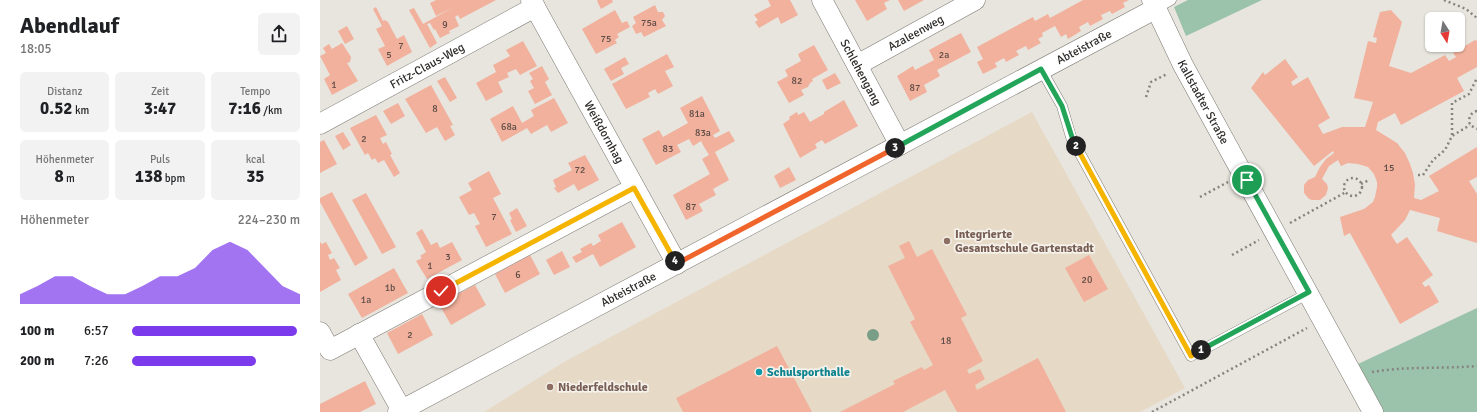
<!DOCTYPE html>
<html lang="de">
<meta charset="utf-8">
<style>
body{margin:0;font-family:Signika,sans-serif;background:#f2f2f2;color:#202124;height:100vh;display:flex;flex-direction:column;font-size:15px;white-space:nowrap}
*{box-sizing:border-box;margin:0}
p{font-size:13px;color:#757577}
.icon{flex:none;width:22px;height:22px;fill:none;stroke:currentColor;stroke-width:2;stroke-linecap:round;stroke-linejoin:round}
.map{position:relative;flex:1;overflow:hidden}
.sheet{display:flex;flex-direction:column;background:#fff;width:320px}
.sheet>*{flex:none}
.needle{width:26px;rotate:169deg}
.tools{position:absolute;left:1105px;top:12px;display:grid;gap:8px}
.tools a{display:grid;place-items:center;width:40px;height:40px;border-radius:6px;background:#fff;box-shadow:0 1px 3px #0004;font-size:20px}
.pin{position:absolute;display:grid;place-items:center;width:34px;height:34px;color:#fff;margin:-17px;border:2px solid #fff;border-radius:50%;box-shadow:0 1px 4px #0007}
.km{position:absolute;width:20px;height:20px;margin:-10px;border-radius:50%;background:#222;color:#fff;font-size:11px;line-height:20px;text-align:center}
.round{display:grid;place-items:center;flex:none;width:42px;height:42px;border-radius:6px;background:#f2f2f2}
.overview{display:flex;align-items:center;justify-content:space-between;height:68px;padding:0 20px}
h1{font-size:22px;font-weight:700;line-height:30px}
.figures{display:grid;grid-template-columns:repeat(3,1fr);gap:6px;height:68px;padding:4px 20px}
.figures div{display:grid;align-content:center;border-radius:6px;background:#f2f2f2;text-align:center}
.figures b{font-size:17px;font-weight:700}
.figures small{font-size:11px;font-weight:400}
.figures p{font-size:11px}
.chart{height:112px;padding:8px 20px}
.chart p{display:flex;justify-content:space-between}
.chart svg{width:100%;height:72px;margin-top:4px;fill:#7c3aed;opacity:.7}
ul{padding:0 20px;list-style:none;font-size:13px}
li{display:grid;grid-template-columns:64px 48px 1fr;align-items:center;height:30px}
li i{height:10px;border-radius:5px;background:#7c3aed}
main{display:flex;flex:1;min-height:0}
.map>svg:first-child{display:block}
</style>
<main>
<section class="sheet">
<div class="overview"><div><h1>Abendlauf</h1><p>18:05</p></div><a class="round"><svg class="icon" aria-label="share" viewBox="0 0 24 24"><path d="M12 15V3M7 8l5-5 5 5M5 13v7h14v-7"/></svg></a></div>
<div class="figures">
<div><p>Distanz</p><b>0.52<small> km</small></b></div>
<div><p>Zeit</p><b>3:47</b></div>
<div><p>Tempo</p><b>7:16<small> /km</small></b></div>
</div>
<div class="figures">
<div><p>Höhenmeter</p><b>8<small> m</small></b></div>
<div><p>Puls</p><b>138<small> bpm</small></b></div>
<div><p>kcal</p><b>35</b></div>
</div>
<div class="chart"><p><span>Höhenmeter</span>224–230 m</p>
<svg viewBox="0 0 160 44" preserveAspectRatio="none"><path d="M0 44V38L10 33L20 27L30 27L40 33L50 38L60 38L70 33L80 27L90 27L100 22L110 11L120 6L130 11L140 22L150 33L160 38V44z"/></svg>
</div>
<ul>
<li><b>100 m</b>6:57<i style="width:98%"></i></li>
<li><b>200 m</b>7:26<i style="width:74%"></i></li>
</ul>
</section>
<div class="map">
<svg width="1157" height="412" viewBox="0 0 1157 412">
<rect width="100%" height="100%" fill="#e8e5de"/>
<polygon fill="#e6d9c6" points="712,112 865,388 820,412 164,412 244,362"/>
<g fill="#9bc3ab">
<polygon points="868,0 942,0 866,36 854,7"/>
<polygon points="1157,308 1157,412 1059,412 1038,364"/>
</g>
<g fill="#f1b19d">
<polygon points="116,0 176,0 140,19 138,15 135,17 139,26 129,31 130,33 120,38 115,29 114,30 110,23 107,24 117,43 110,48 89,10 94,8 103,24 134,7 116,16 110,3"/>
<polygon points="278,0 292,0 293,2 281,9 277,1"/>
<polygon points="448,0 470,0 478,15 461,24 458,17 439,28 435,22 438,20 434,15 451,6"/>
<polygon points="535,0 570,0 564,3 567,9 547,21"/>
<polygon points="578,0 604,0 584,11"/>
<polygon points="763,0 809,0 803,3 805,7 792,14 790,11 781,15 783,19 770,26 768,22 759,27 761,31 748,39 746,34 741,37 735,26 722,33 723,36 718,39 721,43 708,50 706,46 696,51 699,55 686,62 684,58 675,63 677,67 663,74 657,62 663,59 657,47 713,17 715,21 728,14 730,18"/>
<polygon points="335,5 338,12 343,12 345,16 342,20 346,26 324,37 321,32 316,34 312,26 316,23 313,17"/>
<polygon points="56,7 63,21 65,20 68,22 77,39 84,35 92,52 67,66 58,49 65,46 56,29 62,26 53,9"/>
<polygon points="295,10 302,23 307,21 310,27 297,34 299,37 295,40 297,43 276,54 262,29"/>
<polygon points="1071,10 1082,22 1069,66 1091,73 1125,55 1129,61 1136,57 1133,53 1155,40 1157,41 1157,67 1137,78 1144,91 1081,125 1075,113 1058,122 1056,130 1077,143 1085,153 1090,164 1093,173 1095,185 1094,198 1101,200 1119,191 1109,176 1157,147 1157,177 1149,181 1157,194 1157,243 1117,231 1120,218 1090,210 1085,220 1071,235 1077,244 1087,237 1113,275 1102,283 1105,287 1109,285 1119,302 1080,324 1030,233 1024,236 1020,217 1044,209 1053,202 1055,197 1057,187 1057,182 1054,174 1048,167 1038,164 1028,163 1021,166 1018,160 1009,166 1002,179 1007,184 1008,188 1006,195 1000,200 992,200 989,199 984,193 984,185 988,180 995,177 1000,167 1006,159 1014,153 1013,151 994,166 931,88 943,72 945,75 965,59 978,77 971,82 973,86 988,77 1010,118 998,125 1003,134 1022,127 1045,127 1053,102 1034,98 1048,41 1056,43 1057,38 1053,37 1060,12"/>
<polygon points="27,26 34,39 25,44 18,31"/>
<polygon points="641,33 651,52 617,70 620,76 604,85 607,92 590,101 577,76 593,66 595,70 614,60 609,50"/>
<polygon points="203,41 217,66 200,75 196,69 187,73 189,77 178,82 183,92 166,101 156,83 176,72 173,65 190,56 186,50"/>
<polygon points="22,43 31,57 30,62 27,63 38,81 12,95 4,79 10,75 0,56 6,53 3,48 9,44 12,49"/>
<polygon points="494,45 508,70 492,79 493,81 490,83 488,87 481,90 484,95 469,103 457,82 468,76 465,70 481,61 478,54"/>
<polygon points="347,54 354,67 345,71 353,86 338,94 335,89 328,93 330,97 306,109 292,84"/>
<polygon points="305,57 309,64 301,68 304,74 291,81 284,69"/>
<polygon points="222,66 229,79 225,82 232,95 215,104 208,91 214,88 210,81 213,79 209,73"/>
<polygon points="515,73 521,83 507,90 502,80"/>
<polygon points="125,77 137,98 130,102 117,81"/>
<polygon points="111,85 133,125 130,126 135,135 125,141 117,127 106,133 85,99"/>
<polygon points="382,96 400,131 393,135 395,138 409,131 415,141 395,152 409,180 393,189 396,195 379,204 383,211 366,220 353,195 390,174 382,159 389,155 383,145 381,141 373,146 369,139 357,145 361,152 336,165 322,139 339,130 343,137 368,123 360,108"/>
<polygon points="234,98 248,123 231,132 227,125 211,134 207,128 182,142 170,119 193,106 202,123 214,116 211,110"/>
<polygon points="524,100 538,126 505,144 502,140 495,144 497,148 480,158 463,124 470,119 469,117 477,112 478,115 484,112 490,122 504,114 504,112"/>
<polygon points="78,103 85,116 71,124 63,111"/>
<polygon points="56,115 67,135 60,138 63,144 66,142 72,154 70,155 80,173 74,177 64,160 58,163 55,158 52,160 48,153 45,155 30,128"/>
<polygon points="23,132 31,145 23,150 15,136"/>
<polygon points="4,140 17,164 0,173 0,142"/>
<polygon points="265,155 279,180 258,191 254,184 238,193 234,188 236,187 233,180 252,170 248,163"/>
<polygon points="469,167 476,180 460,188 454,176"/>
<polygon points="169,171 181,194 173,198 192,234 166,247 155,226 160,224 154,213 149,215 139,197 152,190 148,183"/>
<polygon points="12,192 48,258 35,266 0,202 0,198"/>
<polygon points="46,193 76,247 62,254 32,200"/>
<polygon points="197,208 207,226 196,232 190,220 192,219 189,213"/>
<polygon points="302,222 316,247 280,267 273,254 256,263 252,257 262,252 260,249 271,243 273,246 281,241 278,235"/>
<polygon points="102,229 111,245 117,242 120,248 132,242 142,260 107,279 96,261 102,258 100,256 106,252 96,233"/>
<polygon points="589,241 597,257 612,249 647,315 641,318 663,361 647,370 649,374 660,369 665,379 655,385 657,390 718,358 746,412 637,412 625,390 583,412 520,412 575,384 573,381 602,367 604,370 613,365 590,322 595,319 568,266 585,258 579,246"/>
<polygon points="0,242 2,244 6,242 12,253 8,255 10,260 14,258 20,268 16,270 21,280 0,292"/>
<polygon points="242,251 250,267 234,275 226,260"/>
<polygon points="210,255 220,274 185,293 175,274"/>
<polygon points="769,255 788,289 764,302 745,268"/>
<polygon points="74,268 88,293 42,318 28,294"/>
<polygon points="155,285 166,305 131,325 119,304"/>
<polygon points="102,314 113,335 78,354 67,333"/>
<polygon points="457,346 492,412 363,412 356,398"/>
<polygon points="45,381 56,404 40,412 0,412 0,404"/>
</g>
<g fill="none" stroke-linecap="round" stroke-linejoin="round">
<defs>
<g id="service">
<polyline points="835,9 851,0"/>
<polyline points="721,69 742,106 751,137 871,356 989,293"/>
</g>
<g id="minor">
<path id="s1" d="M 211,0 L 357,264"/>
<path id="s2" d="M 502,0 L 580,145"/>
<path id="s3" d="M 832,0 L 863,65 L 1053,412"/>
<path id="s4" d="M 537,65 L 655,0"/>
<path id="s5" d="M 0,124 L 215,7"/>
<polyline points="0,332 10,350 314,188"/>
<polyline points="39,334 81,409"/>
<path id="s6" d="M 78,412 L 835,9"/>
</g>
</defs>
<use href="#service" stroke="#7b7871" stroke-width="11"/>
<use href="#minor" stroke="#7b7871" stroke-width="21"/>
<g stroke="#868480" stroke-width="2.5" stroke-dasharray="2 3" stroke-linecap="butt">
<polyline points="1124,0 1146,9 1157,18"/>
<polyline points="826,97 831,82 847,74"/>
<path d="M 1157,111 C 1150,113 1148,118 1150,125 L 1157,129"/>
<polyline points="1132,135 1132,103 1149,94 1157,78"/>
<polyline points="1098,175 1103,175 1113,160 1125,150 1132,136 1150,125"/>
<circle cx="1033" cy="187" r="9"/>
<polyline points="1041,184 1049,180"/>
<polyline points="880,197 908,182"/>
<polyline points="970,223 1026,192"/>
<polyline points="912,255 939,240"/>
<path d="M 1052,372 C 1086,366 1122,369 1157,366"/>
<polyline points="832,412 987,328"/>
</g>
<use href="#service" stroke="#fff" stroke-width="10"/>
<use href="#minor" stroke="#fff" stroke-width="20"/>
</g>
<circle fill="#799e88" cx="553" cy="335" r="6"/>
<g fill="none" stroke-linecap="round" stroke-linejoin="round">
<defs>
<polyline id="split-1" points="881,350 989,292 927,180"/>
<polyline id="split-2" points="756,146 871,356 881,350"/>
<polyline id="split-3" points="575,148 721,69 742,106 752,137 756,146"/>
<polyline id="split-4" points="355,261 356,264 575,148"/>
<polyline id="split-5" points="121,291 314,188 355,261"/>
</defs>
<use href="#split-1" stroke="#fff" stroke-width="8"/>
<use href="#split-2" stroke="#fff" stroke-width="8"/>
<use href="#split-3" stroke="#fff" stroke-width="8"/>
<use href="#split-4" stroke="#fff" stroke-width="8"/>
<use href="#split-5" stroke="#fff" stroke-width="8"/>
<use href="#split-1" stroke="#22a559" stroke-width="5"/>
<use href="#split-2" stroke="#f5b400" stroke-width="5"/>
<use href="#split-3" stroke="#22a559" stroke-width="5"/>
<use href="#split-4" stroke="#f0652b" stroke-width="5"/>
<use href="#split-5" stroke="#f5b400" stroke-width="5"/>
</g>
<g fill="#8d6e63" stroke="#f5f2eb" stroke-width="1.5">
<circle cx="627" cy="241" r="4"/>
<circle cx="230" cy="387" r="4"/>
</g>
<circle fill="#0f9aa8" stroke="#f5f2eb" stroke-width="1.5" cx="439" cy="372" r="4"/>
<g text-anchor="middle" stroke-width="3.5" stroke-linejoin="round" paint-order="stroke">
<g font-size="10" fill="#5e4c46">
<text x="329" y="26">75a</text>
<text x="125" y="28">9</text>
<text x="286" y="42">75</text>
<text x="81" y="49">7</text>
<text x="69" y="58">5</text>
<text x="624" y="58">2a</text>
<text x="477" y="84">82</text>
<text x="14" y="88">1</text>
<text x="595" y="91">87</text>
<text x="115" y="112">8</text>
<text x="377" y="117">81a</text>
<text x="189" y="130">68a</text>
<text x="383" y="136">83a</text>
<text x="44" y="142">2</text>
<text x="348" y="152">83</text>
<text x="1069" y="171">15</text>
<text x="260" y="173">72</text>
<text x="371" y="210">87</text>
<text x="174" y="220">7</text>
<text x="128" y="260">3</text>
<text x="110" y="269">1</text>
<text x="198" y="278">6</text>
<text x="767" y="283">20</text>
<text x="70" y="291">1b</text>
<text x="46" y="303">1a</text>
<text x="90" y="338">2</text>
<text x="626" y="344">18</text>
</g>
<g font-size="12" fill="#2d2b29" stroke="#f5f2eb">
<text dy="4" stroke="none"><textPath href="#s4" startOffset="67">Azaleenweg</textPath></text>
<text dy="4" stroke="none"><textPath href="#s6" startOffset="777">Abteistraße</textPath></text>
<text dy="4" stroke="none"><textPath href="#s5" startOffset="122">Fritz-Claus-Weg</textPath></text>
<text dy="4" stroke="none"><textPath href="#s2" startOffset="82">Schlehengang</textPath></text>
<text dy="4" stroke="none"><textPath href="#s3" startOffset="114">Kallstadter Straße</textPath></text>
<text dy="4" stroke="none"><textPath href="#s1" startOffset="151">Weißdornhag</textPath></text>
<text dy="4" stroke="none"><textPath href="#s6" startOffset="261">Abteistraße</textPath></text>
</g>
<g font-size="12" font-weight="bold" fill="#785e54" stroke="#f5f2eb" text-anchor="start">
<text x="635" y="238">Integrierte<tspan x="635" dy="14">Gesamtschule Gartenstadt</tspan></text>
<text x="238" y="391">Niederfeldschule</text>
</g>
<g font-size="12" font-weight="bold" fill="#0d838f" stroke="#f5f2eb" text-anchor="start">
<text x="447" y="376">Schulsporthalle</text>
</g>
</g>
</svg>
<div class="tools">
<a><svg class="needle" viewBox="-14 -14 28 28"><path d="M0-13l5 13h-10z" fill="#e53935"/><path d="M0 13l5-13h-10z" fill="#757577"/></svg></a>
</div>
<div class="pin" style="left:927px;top:180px;background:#1e9e55"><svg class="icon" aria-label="arrive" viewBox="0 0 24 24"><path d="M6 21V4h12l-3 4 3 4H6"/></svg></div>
<div class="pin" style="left:121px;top:291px;background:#d93025"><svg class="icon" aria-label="check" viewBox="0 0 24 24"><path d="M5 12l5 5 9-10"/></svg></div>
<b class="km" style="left:881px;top:350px">1</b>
<b class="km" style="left:756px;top:146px">2</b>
<b class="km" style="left:575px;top:148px">3</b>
<b class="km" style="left:355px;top:261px">4</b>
</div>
</main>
